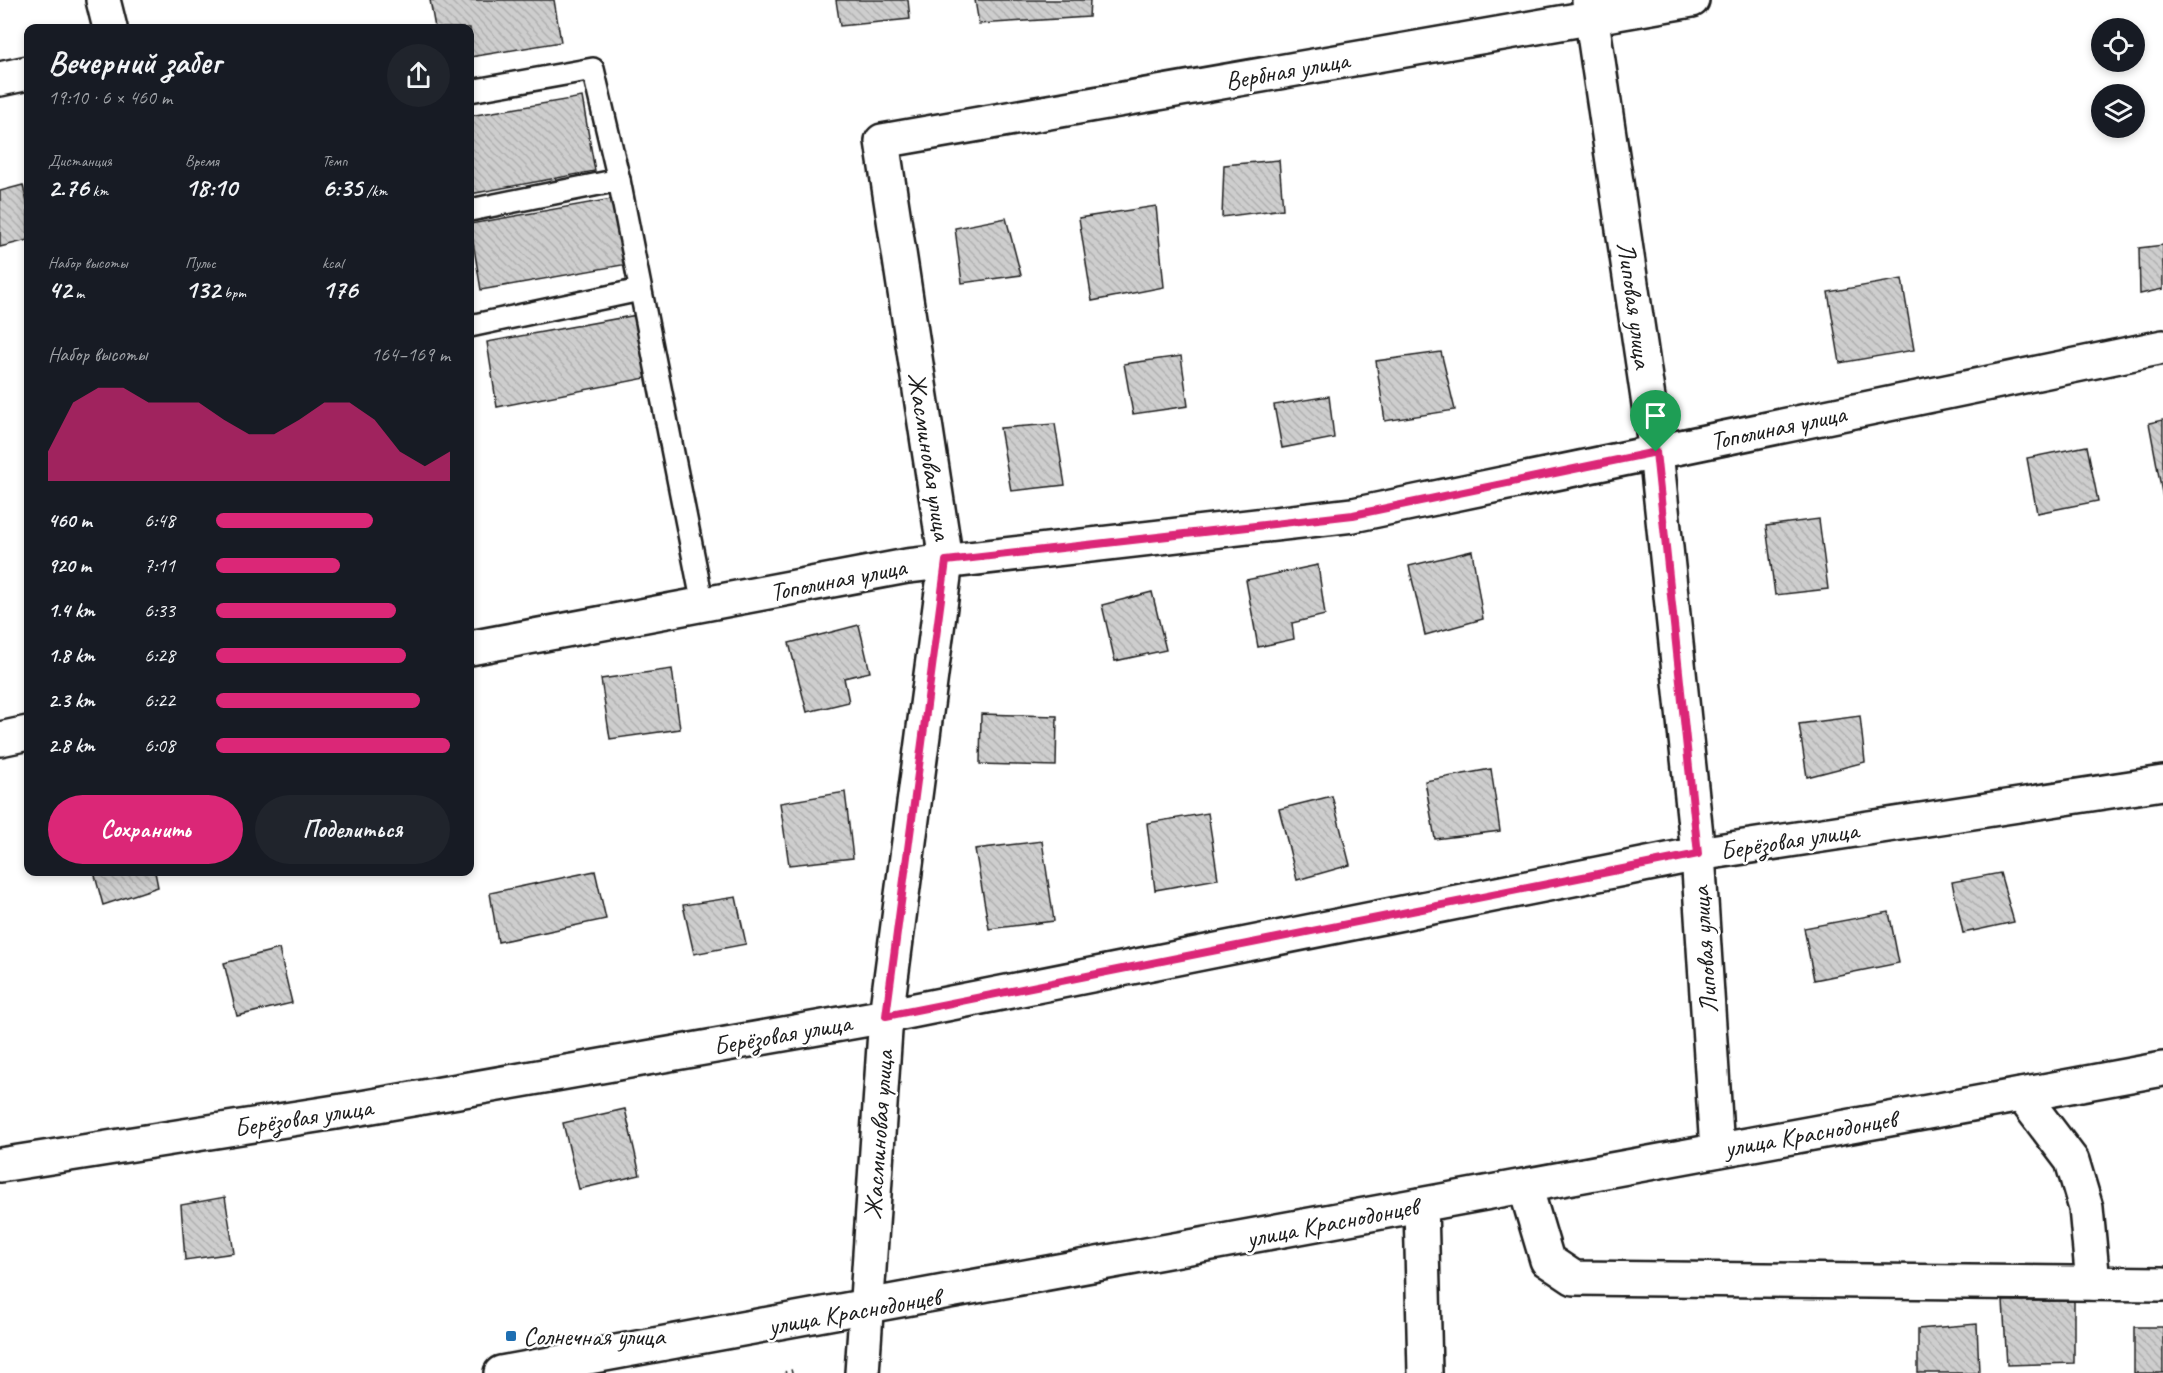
<!DOCTYPE html>
<html lang="ru">
<meta charset="utf-8">
<style>
body{margin:0;font-family:Caveat,sans-serif;background:#20242c;color:#f1f3f6;height:100vh;display:flex;flex-direction:column;font-size:22px;white-space:nowrap}
*{box-sizing:border-box;margin:0}
p{font-size:20px;color:#9ea1a6}
.icon{flex:none;width:33px;height:33px;fill:none;stroke:currentColor;stroke-width:2;stroke-linecap:round;stroke-linejoin:round}
.map{position:relative;flex:1;overflow:hidden}
.drawer{position:absolute;left:24px;top:24px;width:450px;height:852px;display:flex;flex-direction:column;background:#171b24;border-radius:12px;box-shadow:0 3px 9px #0003}
.drawer>*{flex:none}
.tools{position:absolute;left:2091px;top:18px;display:grid;gap:12px}
.tools a{display:grid;place-items:center;width:54px;height:54px;border-radius:50%;background:#171b24;box-shadow:0 3px 9px #0003;font-size:30px}
.pin{position:absolute;display:grid;place-items:center;width:51px;height:51px;color:#fff;margin:-62px -26px;border-radius:50% 50% 50% 0;rotate:-45deg;box-shadow:0 0 6px #0007}
.pin .icon{rotate:45deg}
.round{display:grid;place-items:center;flex:none;width:63px;height:63px;border-radius:32px;background:#20242c}
.summary{display:flex;align-items:center;justify-content:space-between;height:102px;padding:0 24px}
h1{font-size:33px;font-weight:600;line-height:45px}
.stats{display:grid;grid-template-columns:repeat(3,1fr);gap:9px;height:102px;padding:6px 24px}
.stats div{display:grid;align-content:center}
.stats b{font-size:26px;font-weight:600}
.stats small{font-size:16px;font-weight:400}
.stats p{font-size:16px}
.chart{height:168px;padding:12px 24px}
.chart p{display:flex;justify-content:space-between}
.chart svg{width:100%;height:108px;margin-top:6px;fill:#db2777;opacity:.7}
.cta{display:flex;gap:12px;margin-top:auto;padding:12px 24px}
.cta a{flex:1;height:69px;border-radius:36px;background:#db2777;color:#fff;font-size:24px;font-weight:600;line-height:69px;text-align:center}
.cta a+a{background:#20242c;color:#f1f3f6}
ul{padding:0 24px;list-style:none;font-size:20px}
li{display:grid;grid-template-columns:96px 72px 1fr;align-items:center;height:45px}
li i{height:15px;border-radius:8px;background:#db2777}
.map>svg:first-child{display:block}
</style>
<div class="map">
<svg width="2163" height="1373" viewBox="0 0 2163 1373">
<defs>
<pattern id="building-back-hatch" width="6" height="6" patternUnits="userSpaceOnUse" patternTransform="scale(1.5)"><rect width="6" height="6" fill="#cecece"/><path d="M-1 5l2 2M0 0l6 6M5-1l2 2" fill="none" stroke="#b0b0b0"/></pattern>
</defs>
<rect width="100%" height="100%" fill="#fff"/>
<filter id="ink" filterUnits="userSpaceOnUse"><feTurbulence type="fractalNoise" baseFrequency=".0167" numOctaves="2"/><feDisplacementMap in="SourceGraphic" scale="12" xChannelSelector="R" yChannelSelector="G"/><feConvolveMatrix kernelMatrix="1 2 1 2 8 2 1 2 1" color-interpolation-filters="sRGB"/></filter>
<g filter="url(#ink)">
<g fill="url(#building-back-hatch)" stroke="#1c1c1c" stroke-width="1.5">
<polygon points="430,0 554,0 561,42 470,57 470,28 435,28"/>
<polygon points="836,0 908,0 910,19 840,26"/>
<polygon points="975,0 1090,0 1089,17 979,24"/>
<polygon points="582,97 595,171 470,194 470,116"/>
<polygon points="1279,160 1283,209 1222,217 1224,165"/>
<polygon points="23,185 28,207 28,240 0,247 0,191"/>
<polygon points="617,198 628,264 481,290 470,224"/>
<polygon points="1156,206 1164,287 1092,301 1079,218"/>
<polygon points="1006,218 1021,275 962,283 955,228"/>
<polygon points="2163,245 2163,289 2140,294 2139,248"/>
<polygon points="1902,279 1914,350 1840,363 1828,292"/>
<polygon points="637,315 646,378 497,407 487,342"/>
<polygon points="1441,352 1455,410 1385,421 1376,361"/>
<polygon points="1181,356 1188,406 1133,414 1124,364"/>
<polygon points="1329,396 1334,438 1282,448 1274,405"/>
<polygon points="2163,420 2163,498 2149,423"/>
<polygon points="1055,424 1065,485 1011,491 1000,428"/>
<polygon points="2087,446 2098,501 2037,513 2027,458"/>
<polygon points="1819,519 1828,589 1775,595 1766,526"/>
<polygon points="1472,551 1483,619 1425,635 1409,566"/>
<polygon points="1318,565 1325,615 1292,623 1294,639 1258,647 1246,580"/>
<polygon points="1152,592 1166,650 1115,661 1102,605"/>
<polygon points="859,625 870,672 844,678 849,702 807,712 789,643"/>
<polygon points="672,669 680,729 610,739 601,679"/>
<polygon points="981,714 1057,716 1056,766 980,764"/>
<polygon points="1860,716 1865,762 1807,777 1799,724"/>
<polygon points="1491,769 1500,831 1435,839 1425,781"/>
<polygon points="845,792 853,858 789,865 780,803"/>
<polygon points="1332,796 1350,865 1297,880 1279,809"/>
<polygon points="1208,813 1218,879 1155,890 1147,823"/>
<polygon points="1042,841 1054,921 989,929 975,849"/>
<polygon points="595,871 606,919 498,942 490,893"/>
<polygon points="94,872 155,872 158,887 103,905"/>
<polygon points="2000,873 2014,922 1963,933 1952,882"/>
<polygon points="736,897 746,944 694,954 683,905"/>
<polygon points="1889,912 1899,963 1814,980 1804,928"/>
<polygon points="279,949 292,1003 237,1016 224,963"/>
<polygon points="625,1109 640,1175 579,1189 563,1123"/>
<polygon points="225,1197 234,1253 185,1260 181,1205"/>
<polygon points="2003,1301 2074,1301 2074,1363 2007,1365"/>
<polygon points="1977,1324 1979,1373 1918,1373 1918,1329"/>
<rect x="2134" y="1327" width="29" height="46"/>
</g>
<g fill="none" stroke-linecap="round" stroke-linejoin="round">
<defs>
<g id="service">
<polyline points="470,91 593,69 619,180 703,605"/>
<polyline points="470,210 619,180"/>
<polyline points="470,326 640,290"/>
</g>
<g id="minor">
<polyline points="103,0 110,28"/>
<polyline points="1589,0 1656,452 1698,854 1717,1150"/>
<polyline points="0,79 28,73"/>
<polyline points="470,648 907,566 1353,515 2163,347"/>
<polyline points="0,739 28,733"/>
<polyline points="2022,1095 2072,1161 2086,1208 2093,1283"/>
<polyline points="0,1165 355,1109 886,1016 1698,854 2163,783"/>
<polyline points="1525,1186 1547,1260 1574,1278 2163,1284"/>
<polyline points="1421,1205 1425,1373"/>
<path d="M 501,1373 C 1056,1276 1609,1169 2163,1069"/>
<polyline points="862,1373 886,1016 946,561 882,141 1692,0"/>
</g>
</defs>
<use href="#service" stroke="#1c1c1c" stroke-width="26"/>
<use href="#minor" stroke="#1c1c1c" stroke-width="38"/>
<polyline stroke="#1c1c1c" stroke-width="4" stroke-dasharray="1.5 4.5" stroke-linecap="butt" points="785,1373 793,1371 795,1373"/>
<use href="#service" stroke="#fff" stroke-width="21"/>
<use href="#minor" stroke="#fff" stroke-width="33"/>
</g>
</g>
<g fill="none" stroke-linecap="round" stroke-linejoin="round" filter="url(#ink)">
<defs>
<polygon id="route" points="1656,452 1698,854 886,1016 946,561 1353,515"/>
</defs>
<use href="#route" stroke="#fff" stroke-width="12"/>
<use href="#route" stroke="#db2777" stroke-width="8"/>
</g>
<rect fill="#1f6fb2" stroke="#fff" stroke-width="2" x="505" y="1330" width="12" height="12" rx="3"/>
<g text-anchor="middle" stroke-width="5" stroke-linejoin="round" paint-order="stroke">
<g font-size="26" fill="#1c1c1c" stroke="#fff">
<text transform="translate(1287 70) rotate(-10)" y="9">Вербная улица</text>
<text transform="translate(1635 305) rotate(82)" y="9">Липовая улица</text>
<text transform="translate(1778 427) rotate(-12)" y="9">Тополиная улица</text>
<text transform="translate(930 456) rotate(81)" y="9">Жасминовая улица</text>
<text transform="translate(838 579) rotate(-11)" y="9">Тополиная улица</text>
<text transform="translate(1789 840) rotate(-9)" y="9">Берёзовая улица</text>
<text transform="translate(1704 950) rotate(-94)" y="9">Липовая улица</text>
<text transform="translate(782 1034) rotate(-10)" y="9">Берёзовая улица</text>
<text transform="translate(303 1117) rotate(-9)" y="9">Берёзовая улица</text>
<text transform="translate(1810 1133) rotate(-10)" y="9">улица Краснодонцев</text>
<text transform="translate(878 1135) rotate(-86)" y="9">Жасминовая улица</text>
<text transform="translate(1332 1222) rotate(-11)" y="9">улица Краснодонцев</text>
<text transform="translate(854 1311) rotate(-10)" y="9">улица Краснодонцев</text>
</g>
<g font-size="26" fill="#1c1c1c" stroke="#fff" text-anchor="start">
<text x="523" y="1345">Солнечная улица</text>
</g>
</g>
</svg>
<div class="tools">
<a><svg class="icon" aria-label="locate" viewBox="0 0 24 24"><circle cx="12" cy="12" r="6"/><path d="M12 2v4M12 18v4M2 12h4M18 12h4"/></svg></a>
<a><svg class="icon" aria-label="layers" viewBox="0 0 24 24"><path d="M12 4l9 5-9 5-9-5zM3 14l9 5 9-5"/></svg></a>
</div>
<div class="pin" style="left:1656px;top:452px;background:#1e9e55"><svg class="icon" aria-label="arrive" viewBox="0 0 24 24"><path d="M6 21V4h12l-3 4 3 4H6"/></svg></div>
<section class="drawer">
<div class="summary"><div><h1>Вечерний забег</h1><p>19:10 · 6 × 460 m</p></div><a class="round"><svg class="icon" aria-label="share" viewBox="0 0 24 24"><path d="M12 15V3M7 8l5-5 5 5M5 13v7h14v-7"/></svg></a></div>
<div class="stats">
<div><p>Дистанция</p><b>2.76<small> km</small></b></div>
<div><p>Время</p><b>18:10</b></div>
<div><p>Темп</p><b>6:35<small> /km</small></b></div>
</div>
<div class="stats">
<div><p>Набор высоты</p><b>42<small> m</small></b></div>
<div><p>Пульс</p><b>132<small> bpm</small></b></div>
<div><p>kcal</p><b>176</b></div>
</div>
<div class="chart"><p><span>Набор высоты</span>164–169 m</p>
<svg viewBox="0 0 160 44" preserveAspectRatio="none"><path d="M0 44V32L10 12L20 6L30 6L40 12L50 12L60 12L70 19L80 25L90 25L100 19L110 12L120 12L130 19L140 32L150 38L160 32V44z"/></svg>
</div>
<ul>
<li><b>460 m</b>6:48<i style="width:67%"></i></li>
<li><b>920 m</b>7:11<i style="width:53%"></i></li>
<li><b>1.4 km</b>6:33<i style="width:77%"></i></li>
<li><b>1.8 km</b>6:28<i style="width:81%"></i></li>
<li><b>2.3 km</b>6:22<i style="width:87%"></i></li>
<li><b>2.8 km</b>6:08<i style="width:100%"></i></li>
</ul>
<div class="cta"><a>Сохранить</a><a>Поделиться</a></div>
</section>
</div>
